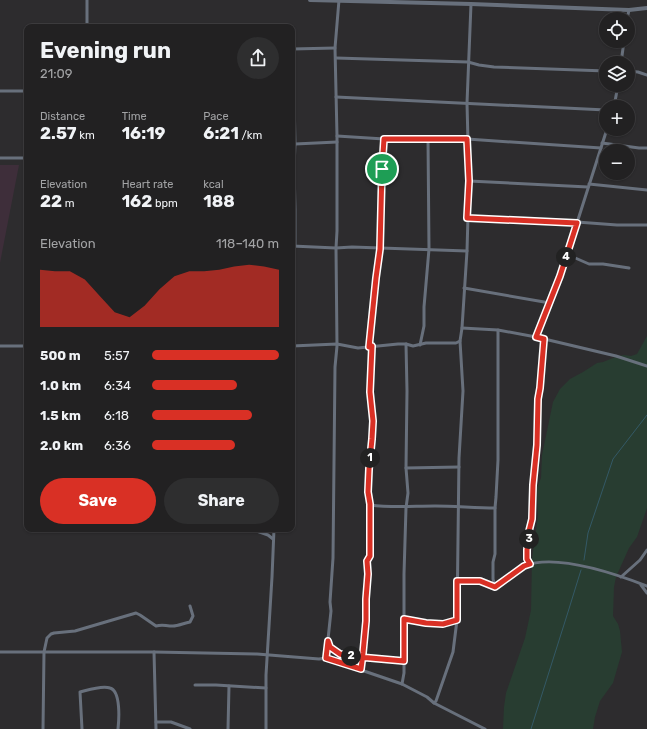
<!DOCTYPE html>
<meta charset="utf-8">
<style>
body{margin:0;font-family:Rubik,sans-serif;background:#2e2e2f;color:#f1f3f6;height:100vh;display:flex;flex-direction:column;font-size:15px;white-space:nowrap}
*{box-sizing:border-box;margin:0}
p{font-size:13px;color:#a2a3a5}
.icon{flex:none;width:22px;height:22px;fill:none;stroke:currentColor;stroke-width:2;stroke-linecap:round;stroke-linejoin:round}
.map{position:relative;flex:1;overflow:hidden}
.panel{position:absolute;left:24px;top:24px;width:271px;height:508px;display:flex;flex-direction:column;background:#222122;border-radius:8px;box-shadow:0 1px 3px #0004,0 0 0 1px #3f3e40}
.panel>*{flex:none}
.controls{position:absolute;left:599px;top:12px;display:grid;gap:8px}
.controls a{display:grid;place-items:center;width:36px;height:36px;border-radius:50%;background:#222122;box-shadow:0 1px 3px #0004,0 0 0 1px #3f3e40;font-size:20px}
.pin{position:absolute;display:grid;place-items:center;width:34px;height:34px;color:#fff;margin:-17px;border:2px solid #fff;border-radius:50%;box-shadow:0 1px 4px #0007}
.km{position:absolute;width:20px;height:20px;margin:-10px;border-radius:50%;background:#222;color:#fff;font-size:11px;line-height:20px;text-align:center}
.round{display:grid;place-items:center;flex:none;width:42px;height:42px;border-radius:21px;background:#2e2e2f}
.headline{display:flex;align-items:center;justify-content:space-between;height:68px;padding:0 16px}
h1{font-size:22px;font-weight:700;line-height:30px}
.stats{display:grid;grid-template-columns:repeat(3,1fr);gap:6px;height:68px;padding:4px 16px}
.stats div{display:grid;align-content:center}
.stats b{font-size:17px;font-weight:700}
.stats small{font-size:11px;font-weight:400}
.stats p{font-size:11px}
.chart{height:112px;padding:8px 16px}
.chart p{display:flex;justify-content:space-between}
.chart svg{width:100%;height:72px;margin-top:4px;fill:#d93025;opacity:.7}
.action{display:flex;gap:8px;margin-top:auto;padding:8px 16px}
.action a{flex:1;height:46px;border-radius:24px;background:#d93025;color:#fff;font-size:16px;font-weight:700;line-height:46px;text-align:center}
.action a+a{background:#2e2e2f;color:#f1f3f6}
ul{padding:0 16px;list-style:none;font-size:13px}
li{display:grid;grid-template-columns:64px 48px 1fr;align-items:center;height:30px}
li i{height:10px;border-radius:5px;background:#d93025}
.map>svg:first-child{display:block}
</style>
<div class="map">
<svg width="647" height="729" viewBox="0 0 647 729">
<rect width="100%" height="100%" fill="#2d2c2e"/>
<polygon fill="#3e2e3a" points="0,165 19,165 0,263"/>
<polygon fill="#283d31" points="647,336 647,508 637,537 629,548 616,577 614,587 613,616 618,624 620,631 622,652 613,683 600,701 595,717 593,729 503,729 504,707 506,693 525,638 531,610 532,559 538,516 537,488 541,478 542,455 553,402 560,389 570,379 583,372 597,363 603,362 618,356 624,355 631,356 637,354"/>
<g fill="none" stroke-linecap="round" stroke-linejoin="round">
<g stroke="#345966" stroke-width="1">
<polyline points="584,560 588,533 613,459 647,415"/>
<polyline points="531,729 568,612 581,570"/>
</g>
<g stroke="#68707c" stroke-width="3">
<polyline points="87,0 87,27"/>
<polyline points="627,19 629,10"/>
<polyline points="292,49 335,48"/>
<polyline points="293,49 295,144 294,167 295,209 295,246"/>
<polyline points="336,58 468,62 479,65 494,67 606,71"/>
<polyline points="621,63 624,41"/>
<polyline points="628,71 638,72 647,75"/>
<polyline points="0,91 27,91"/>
<polyline points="336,97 606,110"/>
<polyline points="614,107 618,85"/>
<polyline points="337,136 384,139 467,139 601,148"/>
<polyline points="602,143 639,148 647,148"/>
<polyline points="295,144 337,142"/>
<polyline points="0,158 27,158"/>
<polyline points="469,181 588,187"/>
<polyline points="589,184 647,190"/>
<polyline points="467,218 577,223"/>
<polyline points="577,222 617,225 647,225"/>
<polyline points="292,246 336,248 352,247 467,251"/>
<polyline points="567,254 573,257 589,264 603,264 629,268"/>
<polyline points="464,288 550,303"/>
<polyline points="462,328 498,330 536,337 616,356 647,366"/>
<polyline points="536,337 560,276 607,129"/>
<polyline points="420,345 424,326 424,307 429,249 428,139"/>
<polyline points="0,346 27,346"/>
<polyline points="292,346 337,344 358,348 398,344 406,344 413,346 426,343 456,343 460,341 462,328 467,251 469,181 467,103 471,4"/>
<polyline points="369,347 375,278 380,249 381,199 384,139"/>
<path d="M 372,347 L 370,392 L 373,421 L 372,439 L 369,469 L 368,492 L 370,505 C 392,508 413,506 435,506 C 455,506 475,508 495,508 L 496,497 L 498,460 L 498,330"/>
<polyline points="406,468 459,467"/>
<polyline points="495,508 495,554 493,562 493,579 495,587"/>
<polyline points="251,529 268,535 273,539"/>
<polyline points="529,564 527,559 527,550 529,531 532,519 533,485 536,460 537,445 538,399 540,388 544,339"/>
<polyline points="621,577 640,560 647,550"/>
<path d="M 457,581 L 480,581 L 495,587 L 524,566 C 556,553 616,574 647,586"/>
<polyline points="641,585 647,593"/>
<polyline points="404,619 426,623 443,624 457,620"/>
<polyline points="329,643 330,647 341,653 348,656 404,661"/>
<polyline points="0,652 154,652 257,654 319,659 326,658 402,684 427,697 434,703 485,729"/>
<polyline points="154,652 156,729"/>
<polyline points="326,658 331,611 330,602 333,558 335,367 337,346 336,248 337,231 337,136 335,48 339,0"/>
<polyline points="361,669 366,621 366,599 368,573 367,561 370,556 370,505"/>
<polyline points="402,684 404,673 404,574 406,508 408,493 406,468 407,391 406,344"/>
<polyline points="195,685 216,685 266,688"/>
<polyline points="434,703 436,701 453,652 457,620 459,458 463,391 460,341"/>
<polyline points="156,722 171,722 190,729"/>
<path d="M 43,729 L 44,652 L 47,638 L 51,634 L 54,633 L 75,631 L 136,613 L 140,615 L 156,626 C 163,624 165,626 173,626 C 178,626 184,623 190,622 L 193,616 L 190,606"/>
<path d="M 82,729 L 80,692 C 88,690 102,685 110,688 C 121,691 119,720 118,729"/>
<polyline points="228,729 229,686"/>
<polyline points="266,729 266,675 272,577 274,529"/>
</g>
<polyline stroke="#68707c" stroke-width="4" points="310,0 471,4 629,10 647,8"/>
</g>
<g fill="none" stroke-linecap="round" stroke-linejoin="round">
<defs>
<polyline id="route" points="382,169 380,249 376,278 369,347 372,346 370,392 373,421 372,439 369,469 368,492 370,504 370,556 367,561 368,574 366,599 366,621 363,653 361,669 326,658 328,641 330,647 340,654 348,656 404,661 404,619 426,623 443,624 457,620 457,581 480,581 495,587 524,566 530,564 527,559 527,550 529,531 532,519 533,485 537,445 538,399 540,388 544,339 536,337 560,276 577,223 467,218 469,181 467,139 384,139 382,169"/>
</defs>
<use href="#route" stroke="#fff" stroke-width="8"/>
<use href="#route" stroke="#d93025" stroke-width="5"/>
</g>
</svg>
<div class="controls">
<a><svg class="icon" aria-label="locate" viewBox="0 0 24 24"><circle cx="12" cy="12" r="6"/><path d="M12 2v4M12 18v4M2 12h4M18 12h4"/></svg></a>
<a><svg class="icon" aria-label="layers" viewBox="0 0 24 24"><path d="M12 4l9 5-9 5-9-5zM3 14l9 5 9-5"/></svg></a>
<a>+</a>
<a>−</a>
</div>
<div class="pin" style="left:382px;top:169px;background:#1e9e55"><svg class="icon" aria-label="arrive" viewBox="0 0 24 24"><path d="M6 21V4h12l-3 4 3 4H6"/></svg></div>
<b class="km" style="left:370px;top:458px">1</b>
<b class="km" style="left:351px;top:656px">2</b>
<b class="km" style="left:529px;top:539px">3</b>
<b class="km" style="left:566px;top:257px">4</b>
<section class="panel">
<div class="headline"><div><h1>Evening run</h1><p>21:09</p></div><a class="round"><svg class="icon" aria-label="share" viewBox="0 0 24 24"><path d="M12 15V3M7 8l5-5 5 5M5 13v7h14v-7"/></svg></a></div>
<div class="stats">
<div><p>Distance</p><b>2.57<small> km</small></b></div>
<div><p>Time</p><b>16:19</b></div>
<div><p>Pace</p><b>6:21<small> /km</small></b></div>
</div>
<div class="stats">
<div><p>Elevation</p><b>22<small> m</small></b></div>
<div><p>Heart rate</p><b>162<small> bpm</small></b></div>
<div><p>kcal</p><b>188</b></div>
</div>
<div class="chart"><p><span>Elevation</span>118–140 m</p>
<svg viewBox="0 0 160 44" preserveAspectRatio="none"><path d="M0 44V9L10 10L20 10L30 15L40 25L50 35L60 38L70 31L80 21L90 13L100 10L110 10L120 9L130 7L140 6L150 7L160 9V44z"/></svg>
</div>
<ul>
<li><b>500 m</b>5:57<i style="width:100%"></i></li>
<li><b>1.0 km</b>6:34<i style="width:67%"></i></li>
<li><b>1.5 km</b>6:18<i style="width:79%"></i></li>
<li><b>2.0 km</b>6:36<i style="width:65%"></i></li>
</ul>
<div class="action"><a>Save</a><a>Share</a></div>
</section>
</div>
